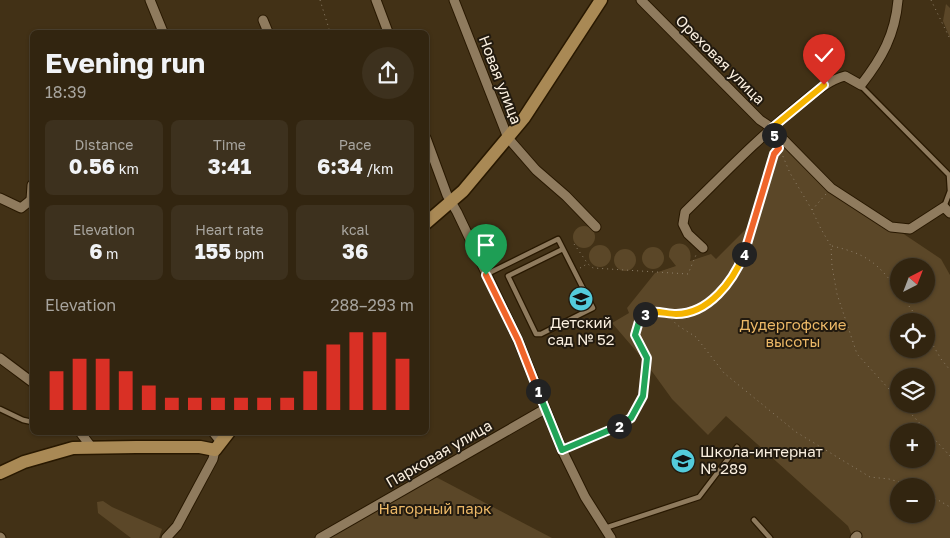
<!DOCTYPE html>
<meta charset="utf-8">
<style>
body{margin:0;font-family:"Golos Text",sans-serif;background:#3d311e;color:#f1f3f6;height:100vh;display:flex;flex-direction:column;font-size:19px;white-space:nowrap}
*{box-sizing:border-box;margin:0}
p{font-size:16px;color:#a8a59f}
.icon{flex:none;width:28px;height:28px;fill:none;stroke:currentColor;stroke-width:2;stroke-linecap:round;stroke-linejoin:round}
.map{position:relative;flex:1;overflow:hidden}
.panel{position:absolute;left:30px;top:30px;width:399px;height:405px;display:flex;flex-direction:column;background:#322510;border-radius:8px;box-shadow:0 1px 4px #0004,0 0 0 1px #4d4230}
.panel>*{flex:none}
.needle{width:32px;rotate:42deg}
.tools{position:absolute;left:890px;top:258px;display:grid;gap:10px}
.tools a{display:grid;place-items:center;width:45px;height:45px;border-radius:50%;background:#322510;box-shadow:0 1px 4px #0004,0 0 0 1px #4d4230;font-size:25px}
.pin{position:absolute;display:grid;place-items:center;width:42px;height:42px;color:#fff;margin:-51px -21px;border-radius:50% 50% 50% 0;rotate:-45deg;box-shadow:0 0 5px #0007}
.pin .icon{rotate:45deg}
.km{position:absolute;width:25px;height:25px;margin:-12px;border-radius:50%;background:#222;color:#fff;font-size:14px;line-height:25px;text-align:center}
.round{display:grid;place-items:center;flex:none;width:52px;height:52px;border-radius:26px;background:#3d311e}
.head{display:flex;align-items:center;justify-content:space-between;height:85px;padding:0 15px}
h1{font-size:28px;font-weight:700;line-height:38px}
.figures{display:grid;grid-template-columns:repeat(3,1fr);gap:8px;height:85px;padding:5px 15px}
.figures div{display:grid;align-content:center;border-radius:8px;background:#3d311e;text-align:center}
.figures b{font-size:21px;font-weight:700}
.figures small{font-size:14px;font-weight:400}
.figures p{font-size:14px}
.chart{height:140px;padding:10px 15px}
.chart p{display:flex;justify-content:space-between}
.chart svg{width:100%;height:90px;margin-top:5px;stroke:#d93025;stroke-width:6}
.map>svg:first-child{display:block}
</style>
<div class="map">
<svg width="950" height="538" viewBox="0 0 950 538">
<rect width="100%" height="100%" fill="#423116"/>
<g fill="#5b4728" fill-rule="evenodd">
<polygon points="946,4 950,8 950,38 943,21"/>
<path d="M 774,140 L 853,200 L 941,259 L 950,275 L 950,538 L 853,538 L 848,526 L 726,416 L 708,435 L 672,399 L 643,359 L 612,323 L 629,313 L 627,308 L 655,273 L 676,266 L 669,257 C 668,237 695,240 690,261 L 711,254 L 716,259 L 749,226 ZM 899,266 L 926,266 L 926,294 L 899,294 ZM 899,321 L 926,321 L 926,349 L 899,349 ZM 899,376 L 926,376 L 926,404 L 899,404 ZM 899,431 L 926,431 L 926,459 L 899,459 ZM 899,486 L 926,486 L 926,514 L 899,514 Z"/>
<circle cx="584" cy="237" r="11"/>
<circle cx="600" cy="256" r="11"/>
<circle cx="653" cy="258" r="11"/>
<circle cx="625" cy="260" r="11"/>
<polygon points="434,476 552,538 326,538"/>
<polygon points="103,501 112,507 162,529 159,538 131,538 98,513 97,502"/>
</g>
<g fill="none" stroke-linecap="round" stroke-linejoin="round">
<defs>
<g id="lane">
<polyline points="861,86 949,175 950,191 944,207"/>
<polyline points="487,274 558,239 593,308 541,334 536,334 508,276 563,249"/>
<polyline points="0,409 23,420 32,422"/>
<polyline points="754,520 770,538"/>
<polyline points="605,528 699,497 737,447"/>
</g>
<g id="street">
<polyline points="150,0 163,32"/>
<polyline points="376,0 388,32"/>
<polyline points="454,0 508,138 536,170 566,196 596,227"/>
<polyline points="641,0 760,120 772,128 831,188 891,227 910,229 944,207 950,213"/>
<polyline points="263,20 268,32"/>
<polyline points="426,138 447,195 457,212 518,340 562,450 585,497 611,538"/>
<polyline points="32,185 31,200 32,202"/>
<polyline points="0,198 21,208 31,200"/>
<path d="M 703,248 L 688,234 L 683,224 L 685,212 C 722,176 757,139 797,107 C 812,95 826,81 845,76 L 861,85 C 882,58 895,35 898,0"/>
<polyline points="0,358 32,382"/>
<polyline points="80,432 92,448"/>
<polyline points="213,432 221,442"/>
<polyline points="0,537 1,538"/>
<polyline points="166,538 177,526 213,459 215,450"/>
<polyline points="320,538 545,409"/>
<polyline points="855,538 857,536"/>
</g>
<g id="secondary">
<polyline points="426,223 463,191 524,118 601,0"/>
<polyline points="0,473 24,462 73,448 136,447 200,447 215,450 229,432"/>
</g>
</defs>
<use href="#lane" stroke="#281800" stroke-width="7"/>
<use href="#street" stroke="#281800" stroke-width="11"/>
<use href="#secondary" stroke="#281800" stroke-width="15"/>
<g stroke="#8f806a" stroke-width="1" stroke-dasharray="1 4" stroke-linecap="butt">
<polyline points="320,0 330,32"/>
<polyline points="931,0 950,39"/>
<polyline points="779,147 790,173 812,210 821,229 831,246 832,266 837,294 857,354 899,400"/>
<polyline points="812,210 826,194"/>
<polyline points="574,244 588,264 593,268 688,274 696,255"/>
<path d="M 832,246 C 867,254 878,263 899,292"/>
<polyline points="580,268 587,264"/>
<polyline points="900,294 920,321"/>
<polyline points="668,315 677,325 696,337 724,373 796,432 870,477 889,479 913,486"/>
<polyline points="926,333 941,359 950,370"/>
<polyline points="902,404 950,456"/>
<path d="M 571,447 L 614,429 L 631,418 L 643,396 L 647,358 L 635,335 L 640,318 L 648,312 C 659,312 671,316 682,313 C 729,301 741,263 754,221 C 761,199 767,177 774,154 L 778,149"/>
<polyline points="926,493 950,507"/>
</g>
<use href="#lane" stroke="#8f7b5e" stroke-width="4.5"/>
<use href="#street" stroke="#8f7b5e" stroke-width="9"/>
<use href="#secondary" stroke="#a98955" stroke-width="12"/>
</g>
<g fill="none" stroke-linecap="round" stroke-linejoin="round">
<defs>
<polyline id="split-1" points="486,275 518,340 538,391"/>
<polyline id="split-2" points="538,391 562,450 619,426"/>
<polyline id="split-3" points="619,426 631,418 643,396 647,358 635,335 640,318 645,314"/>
<path id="split-4" d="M 645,314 C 654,309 666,314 676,314 C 709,314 733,281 744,254"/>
<polyline id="split-5" points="744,254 774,154 779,148 774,135"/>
<polyline id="split-6" points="774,135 772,128 824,85"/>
</defs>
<use href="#split-1" stroke="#fff" stroke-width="10"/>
<use href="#split-2" stroke="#fff" stroke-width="10"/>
<use href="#split-3" stroke="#fff" stroke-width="10"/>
<use href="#split-4" stroke="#fff" stroke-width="10"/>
<use href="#split-5" stroke="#fff" stroke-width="10"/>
<use href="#split-6" stroke="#fff" stroke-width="10"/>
<use href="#split-1" stroke="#f0652b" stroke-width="6"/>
<use href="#split-2" stroke="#22a559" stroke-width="6"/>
<use href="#split-3" stroke="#22a559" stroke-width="6"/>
<use href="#split-4" stroke="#f5b400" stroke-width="6"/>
<use href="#split-5" stroke="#f0652b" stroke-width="6"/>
<use href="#split-6" stroke="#f5b400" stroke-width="6"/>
</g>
<defs>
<symbol id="school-disc" viewBox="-11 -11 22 22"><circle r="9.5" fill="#53cbdb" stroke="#221a0f"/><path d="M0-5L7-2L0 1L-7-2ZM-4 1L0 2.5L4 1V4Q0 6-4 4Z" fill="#111"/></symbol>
</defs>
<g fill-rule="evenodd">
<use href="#school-disc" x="567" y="285" width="28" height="28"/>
<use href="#school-disc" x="669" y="447" width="28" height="28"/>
</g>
<g text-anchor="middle" stroke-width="4" stroke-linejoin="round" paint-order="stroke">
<g font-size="15" fill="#fbf0e0" stroke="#221a0f">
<text transform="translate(720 60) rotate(45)" y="5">Ореховая улица</text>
<text transform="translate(500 80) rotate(69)" y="5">Новая улица</text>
<text transform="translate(439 454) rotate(-30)" y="5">Парковая улица</text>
</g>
<g font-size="15" fill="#fbf0e0" stroke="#221a0f">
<text x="581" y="328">Детский<tspan x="581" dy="17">сад № 52</tspan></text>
<text x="700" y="457" text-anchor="start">Школа-интернат<tspan x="700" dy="17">№ 289</tspan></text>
</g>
<g font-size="15" fill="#ecb867" stroke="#221a0f">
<text x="793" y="330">Дудергофские<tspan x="793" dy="17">высоты</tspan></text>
<text x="435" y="514">Нагорный парк</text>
</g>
</g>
</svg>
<div class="tools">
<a><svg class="needle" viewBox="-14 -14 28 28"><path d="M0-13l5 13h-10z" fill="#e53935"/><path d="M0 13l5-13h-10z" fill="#a8a59f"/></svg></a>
<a><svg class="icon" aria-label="locate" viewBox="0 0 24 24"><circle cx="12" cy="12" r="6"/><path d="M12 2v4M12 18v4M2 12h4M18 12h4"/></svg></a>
<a><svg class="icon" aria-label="layers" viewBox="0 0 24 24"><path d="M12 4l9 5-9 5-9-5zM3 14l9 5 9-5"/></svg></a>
<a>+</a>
<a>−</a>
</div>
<div class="pin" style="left:486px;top:275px;background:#1e9e55"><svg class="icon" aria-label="arrive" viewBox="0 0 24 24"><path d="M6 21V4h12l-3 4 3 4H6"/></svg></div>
<div class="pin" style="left:824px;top:85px;background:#d93025"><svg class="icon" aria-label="check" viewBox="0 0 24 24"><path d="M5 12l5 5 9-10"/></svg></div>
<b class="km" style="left:538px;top:391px">1</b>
<b class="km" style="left:619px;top:426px">2</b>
<b class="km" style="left:645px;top:314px">3</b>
<b class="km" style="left:744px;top:254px">4</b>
<b class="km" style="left:774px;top:135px">5</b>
<section class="panel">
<div class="head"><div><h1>Evening run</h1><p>18:39</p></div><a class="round"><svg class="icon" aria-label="share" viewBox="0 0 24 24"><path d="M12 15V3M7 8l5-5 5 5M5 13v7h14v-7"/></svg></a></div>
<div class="figures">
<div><p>Distance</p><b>0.56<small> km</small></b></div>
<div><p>Time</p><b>3:41</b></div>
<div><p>Pace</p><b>6:34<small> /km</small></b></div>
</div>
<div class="figures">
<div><p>Elevation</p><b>6<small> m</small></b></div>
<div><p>Heart rate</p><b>155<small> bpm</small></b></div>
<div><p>kcal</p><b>36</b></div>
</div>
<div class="chart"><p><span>Elevation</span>288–293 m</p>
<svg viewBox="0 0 160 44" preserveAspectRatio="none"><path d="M5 44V25M15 44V19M25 44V19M35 44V25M45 44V32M55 44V38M65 44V38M75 44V38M85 44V38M95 44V38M105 44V38M115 44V25M125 44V12M135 44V6M145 44V6M155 44V19"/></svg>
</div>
</section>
</div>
